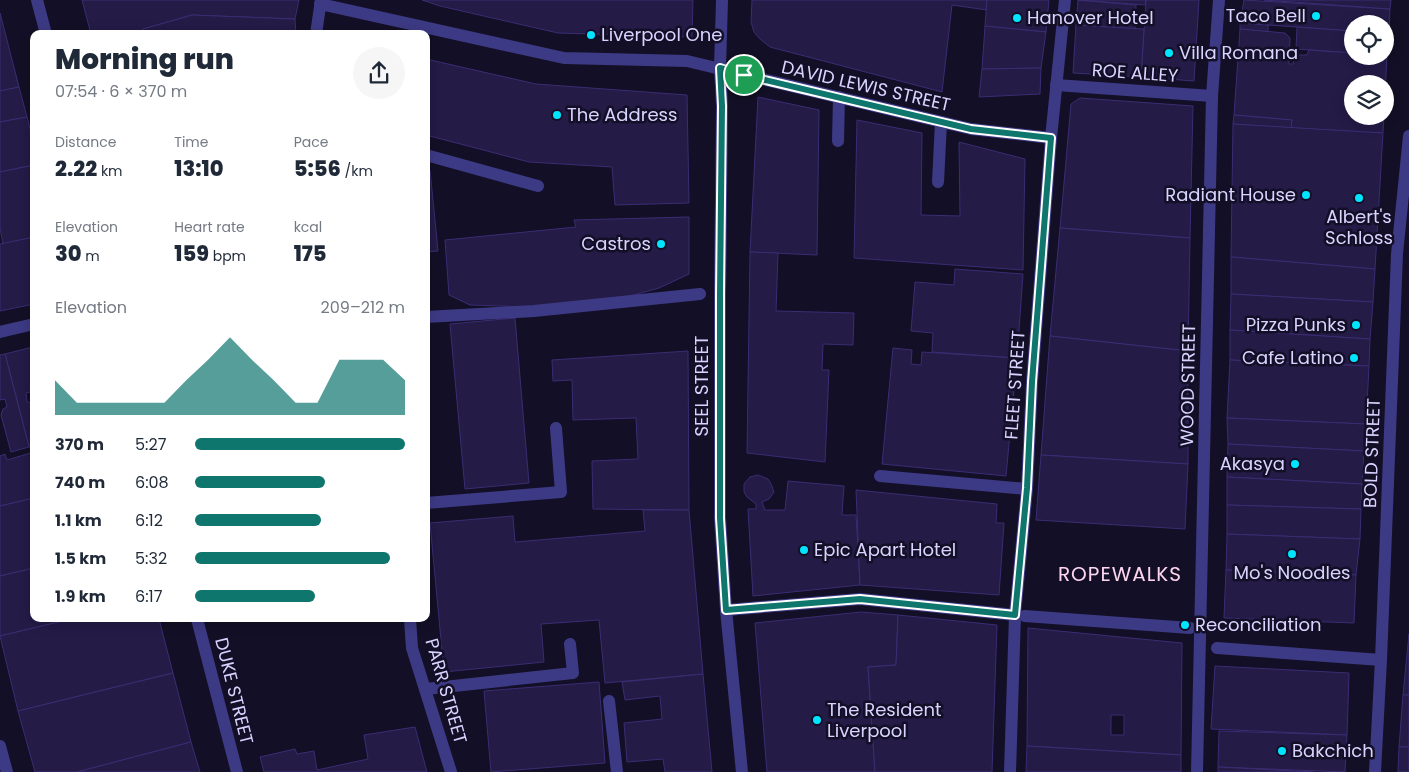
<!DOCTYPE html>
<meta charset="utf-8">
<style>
body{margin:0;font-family:Poppins,sans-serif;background:#f6f6f7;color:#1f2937;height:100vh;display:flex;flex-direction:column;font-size:19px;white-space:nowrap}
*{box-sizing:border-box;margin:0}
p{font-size:16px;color:#747a83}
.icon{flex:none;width:28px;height:28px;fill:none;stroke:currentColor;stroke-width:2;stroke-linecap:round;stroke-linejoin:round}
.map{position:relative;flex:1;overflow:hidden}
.drawer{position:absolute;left:30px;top:30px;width:400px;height:592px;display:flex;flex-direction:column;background:#fff;border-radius:10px;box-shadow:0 2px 12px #0003}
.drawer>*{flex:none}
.fabs{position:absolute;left:1344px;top:15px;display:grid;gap:10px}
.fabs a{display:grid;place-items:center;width:50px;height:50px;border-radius:50%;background:#fff;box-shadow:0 2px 12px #0003;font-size:25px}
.pin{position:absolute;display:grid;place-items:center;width:42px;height:42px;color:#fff;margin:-21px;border:2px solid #fff;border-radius:50%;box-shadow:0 1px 5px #0007}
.round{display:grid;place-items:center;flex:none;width:52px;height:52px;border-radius:26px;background:#f6f6f7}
.headline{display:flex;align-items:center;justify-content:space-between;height:85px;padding:0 25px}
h1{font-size:28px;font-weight:800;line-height:38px}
.figures{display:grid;grid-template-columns:repeat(3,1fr);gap:8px;height:85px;padding:5px 25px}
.figures div{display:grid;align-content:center}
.figures b{font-size:21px;font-weight:800}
.figures small{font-size:14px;font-weight:400}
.figures p{font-size:14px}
.chart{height:140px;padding:10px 25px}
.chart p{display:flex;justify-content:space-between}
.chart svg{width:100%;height:90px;margin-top:5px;fill:#0f766e;opacity:.7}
ul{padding:0 25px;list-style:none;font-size:16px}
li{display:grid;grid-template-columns:80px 60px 1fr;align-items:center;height:38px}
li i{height:12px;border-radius:6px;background:#0f766e}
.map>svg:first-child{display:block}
</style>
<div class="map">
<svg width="1409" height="772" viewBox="0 0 1409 772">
<rect width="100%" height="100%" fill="#130f26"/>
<g fill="#241b47" stroke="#3b2d73" fill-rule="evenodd">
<polygon points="82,0 299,0 295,19 192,15 143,29 143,34 91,34"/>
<polygon points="422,0 693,0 692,37 558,33 440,6"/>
<polygon points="752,0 987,0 987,10 952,5 942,92 770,47 760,39 754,32 751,22"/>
<polygon points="987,0 1049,0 1046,32 985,26"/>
<polygon points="1078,0 1136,5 1135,29 1076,25"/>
<polygon points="1078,0 1146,0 1145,5"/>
<polygon points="1146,0 1199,0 1194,81 1141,77"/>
<polygon points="1244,0 1390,9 1389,33 1385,33 1385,24 1352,24 1352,31 1240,23"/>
<polygon points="1264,0 1391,0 1390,9"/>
<polygon points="0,13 19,87 0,91"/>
<polygon points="192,15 295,19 296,34 143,34 143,29"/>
<polygon points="1240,23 1268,25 1268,32 1240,29"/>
<polygon points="1076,25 1144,29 1141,77 1073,73"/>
<polygon points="985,26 1046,32 1041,68 982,69"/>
<polygon points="1297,27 1352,31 1352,53 1296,49"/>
<polygon points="1240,29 1285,33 1290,38 1289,64 1293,64 1295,55 1307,55 1309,50 1352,53 1352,56 1387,55 1385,94 1385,84 1352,84 1352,116 1384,116 1383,133 1291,128 1292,120 1234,115"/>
<polygon points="1385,33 1389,33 1387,55 1385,55"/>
<polygon points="426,59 536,84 687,95 689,203 615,205 612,167 529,162 426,135"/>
<polygon points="1041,68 1040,94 979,97 982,69"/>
<polygon points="19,87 27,117 0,122 0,91"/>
<polygon points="758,97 819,110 817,255 750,252"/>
<polygon points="1080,98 1193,106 1190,238 1060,228 1071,104"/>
<polygon points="1234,115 1292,120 1291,128 1233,124"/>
<polygon points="27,117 34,144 34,165 0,172 0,122"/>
<polygon points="857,120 922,133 921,215 960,216 959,142 1025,159 1023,270 854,258"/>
<polygon points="1233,124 1383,133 1375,269 1231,257"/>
<polygon points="34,165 34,237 3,244 0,228 0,172"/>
<polygon points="426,170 430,170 438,251 426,252"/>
<polygon points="689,217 689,274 659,288 623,298 529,307 470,305 449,295 445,240 576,227 574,220"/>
<polygon points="1060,228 1190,238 1188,351 1050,336"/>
<polygon points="34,237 34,304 0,311 0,244"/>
<polygon points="750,252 778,253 776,311 854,313 853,345 823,344 822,370 829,370 825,462 747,453"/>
<polygon points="1231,257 1375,269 1373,302 1231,294"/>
<polygon points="955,269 1023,274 1017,358 932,352 933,333 911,331 915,282 954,285"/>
<polygon points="1231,294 1373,302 1370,339 1230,330"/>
<polygon points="515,318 529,483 465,489 450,324"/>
<polygon points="1230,330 1370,339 1369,366 1230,360"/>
<polygon points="1050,336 1188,351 1188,464 1041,455"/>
<polygon points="33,347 34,391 26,393 27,402 34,403 34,446 29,447 5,354"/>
<polygon points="893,348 912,350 911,364 921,365 922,352 1017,358 1006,476 882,464"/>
<polygon points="688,351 689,510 593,509 592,461 638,459 636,418 573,420 572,380 553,381 552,360"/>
<polygon points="5,354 29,447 11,452 1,415 3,409 7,407 5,399 0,400 0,355"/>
<polygon points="1230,360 1369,366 1366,424 1227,418"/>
<polygon points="1227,418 1366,424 1364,451 1228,444"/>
<polygon points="1228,444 1364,451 1362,484 1227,477"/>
<polygon points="34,452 34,498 0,506 0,456 5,454 7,460"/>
<polygon points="1041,455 1188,464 1185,529 1036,520"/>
<polygon points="758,475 768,479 771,484 774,492 769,499 762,502 765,510 785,510 788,481 844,486 842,515 856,515 860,585 753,596 748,509 756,509 756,504 747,497 744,492 744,484 750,477"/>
<polygon points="1227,477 1362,484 1361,509 1227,505"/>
<polygon points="856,490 997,504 996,523 1004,523 999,595 860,585"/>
<polygon points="34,498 34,568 0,576 0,506"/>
<polygon points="1227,505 1361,509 1360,539 1227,534"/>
<polygon points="643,510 689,510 703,674 605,683 599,620 541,624 544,662 444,672 430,523 513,516 515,542 645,531"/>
<polygon points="1227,534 1360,539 1356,575 1226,570"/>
<polygon points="34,568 34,619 71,619 0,636 0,576"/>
<polygon points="1226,570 1356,575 1354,623 1224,618"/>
<polygon points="861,612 898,615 896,665 868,667 875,772 767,772 755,623"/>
<polygon points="898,615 997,625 992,772 875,772 868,667 896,665"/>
<polygon points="71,619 159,619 173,673 18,711 0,636"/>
<path d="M 1028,628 L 1182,643 L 1181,755 L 1027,746 ZM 1111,715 L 1124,715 L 1124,735 L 1111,735 Z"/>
<polygon points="1409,634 1409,695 1403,695"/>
<polygon points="1215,666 1349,673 1347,735 1211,729"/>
<polygon points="173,673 191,742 77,772 35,772 18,711"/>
<polygon points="703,674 712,772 665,772 663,759 627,762 624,723 662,719 660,696 625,700 622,682"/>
<polygon points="599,682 605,763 491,772 484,691"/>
<polygon points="1403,695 1409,695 1409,747 1399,747"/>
<polygon points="415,727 427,772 264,772 260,757 295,749 297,754 314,751 317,770 368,759 364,735"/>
<polygon points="1219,731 1347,735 1345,772 1218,767"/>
<polygon points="191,742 200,772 77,772"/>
<polygon points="1027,746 1181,755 1181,772 1026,772"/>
<polygon points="1399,747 1409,747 1409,772 1398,772"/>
<polygon points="1218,767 1314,772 1218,772"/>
</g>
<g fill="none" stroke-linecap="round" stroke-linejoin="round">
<g stroke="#3d3a85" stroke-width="12">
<polyline points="838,141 839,97"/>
<polyline points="426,155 538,186"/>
<polyline points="938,182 941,122"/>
<polyline points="880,476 1027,489"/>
<polyline points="426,503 561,492 556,428"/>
<polyline points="426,689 573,673 570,644"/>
<polyline points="609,701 617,772"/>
</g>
<g stroke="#3d3a85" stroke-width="12">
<polyline points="426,317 534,311 700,294"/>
<polyline points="1025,616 1190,628"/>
<polyline points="1217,648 1381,660"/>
<polyline points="1375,772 1381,660 1397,254 1409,136"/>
</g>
<g stroke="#3d3a85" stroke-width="12">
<polyline points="722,0 720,68 722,106 720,294 720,518 726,610 742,772"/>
<polyline points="320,4 564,58 687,61 971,129 1051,138"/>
<polyline points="316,34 321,0"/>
<polyline points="1056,85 1212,96"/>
<polyline points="0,332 34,324"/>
<polyline points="726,610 860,599 1015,615"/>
<polyline points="410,619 412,648 451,772"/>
<polyline points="0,746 7,772"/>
<polyline points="1010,772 1015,615 1027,489 1032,382 1051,138 1065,0"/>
<polyline points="1197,772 1212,96 1219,0"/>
</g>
<g stroke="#3d3a85" stroke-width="12">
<polyline points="37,0 46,34"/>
<polyline points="197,619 237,772"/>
</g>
</g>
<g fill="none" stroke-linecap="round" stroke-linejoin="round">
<defs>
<polygon id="route" points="720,68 744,75 971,129 1051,138 1032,382 1027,488 1015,615 860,599 726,610 720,518 720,294 722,106"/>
</defs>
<use href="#route" stroke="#fff" stroke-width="10"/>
<use href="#route" stroke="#0f766e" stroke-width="6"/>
</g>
<g fill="#00e5ff" stroke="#130f26" stroke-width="2">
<circle cx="1316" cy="16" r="5"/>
<circle cx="1017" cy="18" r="5"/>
<circle cx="591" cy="35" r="5"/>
<circle cx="1169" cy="53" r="5"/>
<circle cx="557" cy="115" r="5"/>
<circle cx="1306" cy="195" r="5"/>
<circle cx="1359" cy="198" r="5"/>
<circle cx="661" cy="244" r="5"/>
<circle cx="1356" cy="325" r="5"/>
<circle cx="1354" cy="358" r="5"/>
<circle cx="1295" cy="464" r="5"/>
<circle cx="804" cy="550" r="5"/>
<circle cx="1292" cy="554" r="5"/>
<circle cx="1185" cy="625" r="5"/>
<circle cx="817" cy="720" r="5"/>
<circle cx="1282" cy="751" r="5"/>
</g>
<g text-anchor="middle" stroke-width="5" stroke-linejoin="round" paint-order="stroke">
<g font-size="18" fill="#d9d4ff" stroke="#130f26" text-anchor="start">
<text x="1306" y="22" text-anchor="end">Taco Bell</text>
<text x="1027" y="24">Hanover Hotel</text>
<text x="601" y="41">Liverpool One</text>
<text x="1179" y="59">Villa Romana</text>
<text x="567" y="121">The Address</text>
<text x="1296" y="201" text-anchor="end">Radiant House</text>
<text x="1359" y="223" text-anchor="middle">Albert's<tspan x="1359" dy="21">Schloss</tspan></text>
<text x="651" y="250" text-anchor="end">Castros</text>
<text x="1346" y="331" text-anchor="end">Pizza Punks</text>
<text x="1344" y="364" text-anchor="end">Cafe Latino</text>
<text x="1285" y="470" text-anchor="end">Akasya</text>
<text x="814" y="556">Epic Apart Hotel</text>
<text x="1292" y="579" text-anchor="middle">Mo's Noodles</text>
<text x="1195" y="631">Reconciliation</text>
<text x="827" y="716">The Resident<tspan x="827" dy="21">Liverpool</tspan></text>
<text x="1292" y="757">Bakchich</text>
</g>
<g font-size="18" fill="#d9d4ff" stroke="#130f26">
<text transform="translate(1135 73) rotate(4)" y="6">ROE ALLEY</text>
<text transform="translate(866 86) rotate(13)" y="6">DAVID LEWIS STREET</text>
<text transform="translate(1015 385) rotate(-86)" y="6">FLEET STREET</text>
<text transform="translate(1188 385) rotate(-89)" y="6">WOOD STREET</text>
<text transform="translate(702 386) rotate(-90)" y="6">SEEL STREET</text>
<text transform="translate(1372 453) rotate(-88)" y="6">BOLD STREET</text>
<text transform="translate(234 691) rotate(76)" y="6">DUKE STREET</text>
<text transform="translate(446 691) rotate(74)" y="6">PARR STREET</text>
</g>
<g font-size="20" letter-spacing="1" fill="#ffd6f0" stroke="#130f26">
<text x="1120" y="581">ROPEWALKS</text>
</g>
</g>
</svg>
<div class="fabs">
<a><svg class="icon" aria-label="locate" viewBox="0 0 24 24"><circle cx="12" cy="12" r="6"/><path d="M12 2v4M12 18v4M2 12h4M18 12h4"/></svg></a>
<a><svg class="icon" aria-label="layers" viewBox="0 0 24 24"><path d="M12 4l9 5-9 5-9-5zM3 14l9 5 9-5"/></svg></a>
</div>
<div class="pin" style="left:744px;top:75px;background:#1e9e55"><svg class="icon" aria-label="arrive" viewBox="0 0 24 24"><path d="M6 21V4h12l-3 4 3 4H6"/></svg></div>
<section class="drawer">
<div class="headline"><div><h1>Morning run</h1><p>07:54 · 6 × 370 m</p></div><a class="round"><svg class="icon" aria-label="share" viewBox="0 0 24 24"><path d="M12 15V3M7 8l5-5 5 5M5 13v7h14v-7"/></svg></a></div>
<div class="figures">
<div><p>Distance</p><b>2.22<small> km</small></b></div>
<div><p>Time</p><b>13:10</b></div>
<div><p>Pace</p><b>5:56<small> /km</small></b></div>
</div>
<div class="figures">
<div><p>Elevation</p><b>30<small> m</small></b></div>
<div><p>Heart rate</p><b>159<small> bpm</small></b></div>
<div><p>kcal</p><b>175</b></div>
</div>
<div class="chart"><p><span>Elevation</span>209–212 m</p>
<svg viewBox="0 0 160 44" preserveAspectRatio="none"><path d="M0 44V27L10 38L20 38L30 38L40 38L50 38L60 27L70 17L80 6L90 17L100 27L110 38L120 38L130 17L140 17L150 17L160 27V44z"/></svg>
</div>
<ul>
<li><b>370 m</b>5:27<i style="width:100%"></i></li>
<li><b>740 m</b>6:08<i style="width:62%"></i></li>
<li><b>1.1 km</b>6:12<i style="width:60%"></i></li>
<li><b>1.5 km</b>5:32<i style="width:93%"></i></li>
<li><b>1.9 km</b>6:17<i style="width:57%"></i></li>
</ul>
</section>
</div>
